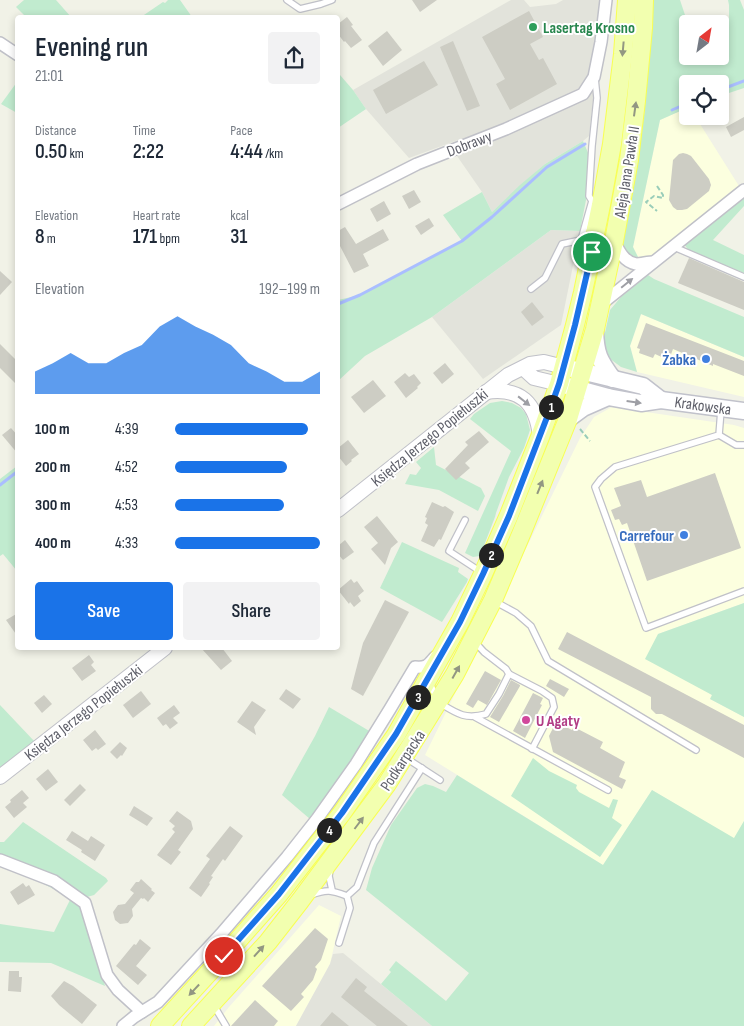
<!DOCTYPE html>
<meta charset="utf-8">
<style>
body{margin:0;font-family:"Sofia Sans Condensed",sans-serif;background:#f2f2f3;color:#1f2937;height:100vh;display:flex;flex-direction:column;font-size:19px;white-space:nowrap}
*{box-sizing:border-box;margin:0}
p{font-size:16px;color:#747a83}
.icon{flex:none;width:28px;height:28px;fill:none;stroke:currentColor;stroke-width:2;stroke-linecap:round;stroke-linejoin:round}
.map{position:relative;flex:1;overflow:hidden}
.sheet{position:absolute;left:15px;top:15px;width:325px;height:635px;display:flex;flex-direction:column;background:#fff;border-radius:5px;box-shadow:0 2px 8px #0003}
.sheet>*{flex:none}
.needle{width:32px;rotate:31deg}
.fabs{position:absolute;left:679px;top:15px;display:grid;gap:10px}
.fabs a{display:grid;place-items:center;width:50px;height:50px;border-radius:5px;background:#fff;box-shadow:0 2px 8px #0003;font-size:25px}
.pin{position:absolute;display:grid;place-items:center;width:42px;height:42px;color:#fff;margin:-21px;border:2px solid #fff;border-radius:50%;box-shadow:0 1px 5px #0007}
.km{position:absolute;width:25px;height:25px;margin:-12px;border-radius:50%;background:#222;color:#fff;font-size:14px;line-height:25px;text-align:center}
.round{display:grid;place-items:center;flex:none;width:52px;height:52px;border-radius:5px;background:#f2f2f3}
.overview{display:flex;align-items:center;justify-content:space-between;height:85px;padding:0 20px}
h1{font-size:28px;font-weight:600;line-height:38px}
.figures{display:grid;grid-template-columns:repeat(3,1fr);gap:8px;height:85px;padding:5px 20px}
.figures div{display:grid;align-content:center}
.figures b{font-size:21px;font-weight:600}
.figures small{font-size:14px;font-weight:400}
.figures p{font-size:14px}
.chart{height:140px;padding:10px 20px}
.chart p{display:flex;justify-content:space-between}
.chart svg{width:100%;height:90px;margin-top:5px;fill:#1a73e8;opacity:.7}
.cta{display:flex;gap:10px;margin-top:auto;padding:10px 20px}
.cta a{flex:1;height:58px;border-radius:5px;background:#1a73e8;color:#fff;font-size:20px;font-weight:600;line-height:58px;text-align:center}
.cta a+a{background:#f2f2f3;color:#1f2937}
ul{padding:0 20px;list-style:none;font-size:16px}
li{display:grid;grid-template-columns:80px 60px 1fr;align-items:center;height:38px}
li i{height:12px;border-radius:6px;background:#1a73e8}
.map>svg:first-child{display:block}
</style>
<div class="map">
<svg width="744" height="1026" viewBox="0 0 744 1026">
<rect width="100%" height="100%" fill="#f1f2e7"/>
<g fill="#fcffdf">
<polygon points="687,108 688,116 695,116 739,186 652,256 638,257 633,247 660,120"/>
<polygon points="641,314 744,357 744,397 637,372 630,346"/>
<polygon points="612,407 734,425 744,428 744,603 658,634 696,685 712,695 710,699 744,717 744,821 734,839 652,790 603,865 425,755 580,438 594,417"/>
<polygon points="319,905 341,916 330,964 296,1026 214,1026 229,1007"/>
</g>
<g fill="#e2e3db">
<polygon points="511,0 524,0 530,7 556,4 563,0 602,0 593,64 593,100 589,136 583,141 545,164 520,186 492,212 482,192 457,156 458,140 409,158 366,109 353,90"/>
<polygon points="551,230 580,231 561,325 483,379 432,317"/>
<polygon points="343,953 432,1026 296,1026 330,964 333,954"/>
</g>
<g fill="#c1ebcf">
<polygon points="24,0 56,0 71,17 26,17 16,7"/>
<polygon points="168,0 180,0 192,17 141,17 163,2 165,3"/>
<path d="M 653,0 L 680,0 L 688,24 L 688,56 L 720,56 L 720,24 L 701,24 L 710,21 L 729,21 L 729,5 L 728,0 L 740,0 L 744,10 L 744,88 L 720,96 L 720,84 L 688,84 L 687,108 L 660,120 L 633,247 L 638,257 L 652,256 C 648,259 646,259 641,259 C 631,259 627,253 622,245 C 630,202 638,159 644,116 C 648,77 650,39 653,0 Z"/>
<polygon points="340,75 353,90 366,109 338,128 338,77"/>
<polygon points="17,82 17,113 1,104"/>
<polygon points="583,141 589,155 586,200 580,231 551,230 432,317 365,356 338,381 338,300 360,295 462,241 443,215 482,192 492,212 520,185 545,164"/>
<polygon points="744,197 744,206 713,240 744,255 744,273 689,251 684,244"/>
<polygon points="648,275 654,279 744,317 744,357 641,314 630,346 637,372 621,367 609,358 604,346 604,337 610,310 621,297"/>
<polygon points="502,401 512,403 521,408 526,414 530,430 524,448 509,477 496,513 495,517 480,556 473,557 465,553 511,451 470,419 474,414 490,403"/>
<polygon points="434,447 436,465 481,488 485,496 478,511 439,490 405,484 410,474 416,475 421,468 416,462"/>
<polygon points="17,466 17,571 3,554 0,556 0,479"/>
<polygon points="402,542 459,568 458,572 468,579 467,582 442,622 380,588"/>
<polygon points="744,603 744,717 710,699 712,695 645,659 658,634"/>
<polygon points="0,705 35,742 0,769"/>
<polygon points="329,707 371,732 310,819 282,795 315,736"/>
<polygon points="533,758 549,771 577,785 576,788 579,792 609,808 613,799 618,800 612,818 622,825 600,857 511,796"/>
<polygon points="457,775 603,865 652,790 734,838 744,821 744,1026 432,1026 381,984 391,972 389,970 396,961 446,1001 469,973 366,890 372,868 391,825 417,788 425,784 433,786 446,792"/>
<polygon points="23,822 106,878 108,881 94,895 87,897 0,856 0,842 4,842"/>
<polygon points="0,863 35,876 82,905 91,932 105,986 51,963 0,962 0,924 54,932 71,898 38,881 0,866"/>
</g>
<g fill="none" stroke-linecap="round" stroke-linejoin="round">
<g stroke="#aabeff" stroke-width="3">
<polyline points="720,90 744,81"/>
<polyline points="672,110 688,103"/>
<polyline points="338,304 360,295 462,241 492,217 547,167 585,144"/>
<polyline points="0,485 18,471"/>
</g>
</g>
<g fill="#cdcdc4">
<polygon points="412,0 437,0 420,12"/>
<polygon points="529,11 543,37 530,44 539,60 543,58 557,84 510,110 496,84 505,79 482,37"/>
<polygon points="347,17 353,25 351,26 362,40 351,48 345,41 344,42 338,34 338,24"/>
<polygon points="387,31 402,50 383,66 368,46"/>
<polygon points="453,41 480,106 467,111 440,47"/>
<polygon points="424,61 438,85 386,114 373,90"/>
<polygon points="744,117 744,130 731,137 726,127"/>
<polygon points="683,153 687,154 691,156 709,179 711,185 709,191 687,209 682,210 677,210 673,207 669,200 673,160 679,154"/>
<polygon points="414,190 421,202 409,209 402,196"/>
<polygon points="384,201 391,214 377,222 370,209"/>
<polygon points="429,218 434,226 421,235 415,226"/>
<polygon points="345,227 356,244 383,229 389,240 363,254 369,266 354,273 340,246 338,247 338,231"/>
<polygon points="689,258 744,282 744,310 678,283"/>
<polygon points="0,271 12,282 0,295"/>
<polygon points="532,302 544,317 532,326 521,312"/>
<polygon points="646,323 744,361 744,376 713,364 713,366 673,349 670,357 666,359 655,354 653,358 639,353 640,349 637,348"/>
<polygon points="0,344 18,362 18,386 0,368"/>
<polygon points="445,363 454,374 442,384 433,373"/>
<polygon points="405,373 409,377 414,374 421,383 417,387 418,388 406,398 394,382"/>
<polygon points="373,380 386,396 364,413 351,397"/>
<polygon points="11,428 18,436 18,454 2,435"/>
<polygon points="479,431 489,442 465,463 470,468 456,480 445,469 468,445 465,442"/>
<polygon points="348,440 359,454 351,460 352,461 346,466 338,456 338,448"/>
<polygon points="715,473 741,548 647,581 627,523 622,525 619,519 615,520 611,510 621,506 614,488 641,480 647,497"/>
<polygon points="432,502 443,507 445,506 454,512 441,540 439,539 434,547 421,541 428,525 425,523 427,518 425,517"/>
<polygon points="377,516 398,542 391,548 385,565 371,549 378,543 364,527"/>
<polygon points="345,540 354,552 343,560 338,554 338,546"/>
<polygon points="351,579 354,583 357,581 364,591 358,596 361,601 354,607 350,602 349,604 338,590"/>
<polygon points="385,600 409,612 363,696 351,689 363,643"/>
<polygon points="18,613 18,637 6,620"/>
<polygon points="567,632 744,725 744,758 662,714 656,714 651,709 651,697 558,649"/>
<polygon points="201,648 222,648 232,661 221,670"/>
<polygon points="89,655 94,662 91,665 96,671 82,681 72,668"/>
<polygon points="485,671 501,680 487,705 478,700 473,708 466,704"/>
<polygon points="550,679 569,689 564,697 546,686"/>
<polygon points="511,680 520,685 520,686 499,722 490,717 503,696"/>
<polygon points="286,689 301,699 293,709 279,699"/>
<polygon points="141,691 151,704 133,718 123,705"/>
<polygon points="533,693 543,698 540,704 542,705 525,738 513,731"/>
<polygon points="44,695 52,704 42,713 34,703"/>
<polygon points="252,701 266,710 254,727 256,735 237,722"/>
<polygon points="174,705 180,713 173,718 178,723 170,729 166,724 163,726 157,718"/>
<polygon points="556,722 572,730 574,727 603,742 600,748 625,762 619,777 626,780 622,789 553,752 549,736"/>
<polygon points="95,730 106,744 98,750 96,748 92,751 83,740"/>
<polygon points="120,742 127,748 122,756 121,755 117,759 110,752"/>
<polygon points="48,769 58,782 46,791 36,779"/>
<polygon points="80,784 86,790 70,806 64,800"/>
<polygon points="22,790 29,798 23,803 27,807 14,818 5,807 11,802 10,800"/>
<polygon points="134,806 153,818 147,826 129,815"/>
<polygon points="177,811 191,821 193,829 178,850 181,852 171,865 157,855 175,832 172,829 175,826 169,821"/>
<polygon points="230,826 243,836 225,861 223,859 211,876 213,877 209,883 210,884 201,897 189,888 210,859 206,856"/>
<polygon points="72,831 88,841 91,836 105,845 95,861 81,852 82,850 66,840"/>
<polygon points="141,879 152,889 151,890 155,893 148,902 144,898 143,899 141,898 132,909 133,916 128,923 120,924 115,920 113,912 118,905 125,904 134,893 130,890 136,882 139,882"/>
<polygon points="23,883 26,887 29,885 35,895 18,905 10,892"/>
<polygon points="315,928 328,939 321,960 315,967 317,969 313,980 301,994 304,997 291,1011 262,986"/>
<polygon points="140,939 151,948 136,966 147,975 138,985 116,966 134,944 136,945"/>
<polygon points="9,971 19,971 19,977 22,977 21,992 8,991"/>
<polygon points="356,978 367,987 364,991 408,1026 377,1026 341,997"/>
<polygon points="64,981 73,986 97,1005 82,1024 59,1005 51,996"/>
<polygon points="255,1000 278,1021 274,1026 231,1026"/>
<polygon points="332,1012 349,1026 320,1026"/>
</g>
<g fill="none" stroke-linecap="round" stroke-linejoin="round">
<defs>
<g id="service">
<polyline points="287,0 300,9 321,4 332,0"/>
<polyline points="674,247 744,277"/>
<polyline points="531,289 545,278 562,244 581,240 592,201 589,196 592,146 597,98 595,78"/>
<polyline points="721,410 719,435 615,467 601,479 595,487 646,628 744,591"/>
<polyline points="719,435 736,445 744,445"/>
<polyline points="465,520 449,551 481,572"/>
<polyline points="494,601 516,613 531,626 548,661 696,750"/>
<polyline points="509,674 542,691 552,698 554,707 532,749"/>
<path d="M 430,683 L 438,702 C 456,713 464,720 486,714 L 499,694 L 509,674 L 506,669 L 484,652 L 474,641"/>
<polyline points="475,717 608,790"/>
<polyline points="406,758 440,780"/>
<polyline points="330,870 329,876 332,890"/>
<path d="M 311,895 C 327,889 331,890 347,896"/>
<polyline points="347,896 357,887 374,843 422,768"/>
<polyline points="339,943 350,908 347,896"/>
<polyline points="213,1004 226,1026"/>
</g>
<g id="minor">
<polyline points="0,43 18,55"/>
<polyline points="338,204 417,164 506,129 583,94 594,77 601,42 606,0"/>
<path d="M 614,241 C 619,251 624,262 636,264 C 641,264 648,262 653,262"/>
<polyline points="600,305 744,190"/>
<polyline points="0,860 54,881 85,903 107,975 118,990 142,1012"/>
<path d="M 123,1026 L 134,1017 L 158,1002 L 221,934 L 287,857 L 317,819 L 356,764 L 390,709 L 415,667 C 427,668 428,665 435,657"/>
</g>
<g id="tertiary">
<polyline points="523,368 534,378 559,384"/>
<path d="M 486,392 C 521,387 536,403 540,436"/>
<polyline points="338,510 508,375 530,364 544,362 564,367"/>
<polyline points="0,777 165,648"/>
</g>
<g id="secondary">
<path d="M 595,331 C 596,354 599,360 613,379"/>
<polyline points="564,367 643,386 661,400"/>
<polyline points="564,385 608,397 641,403 661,400 744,411"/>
<polyline points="568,419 583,408 608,397"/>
</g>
<g id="primary">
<polyline points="160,1026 224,956 279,894 342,813 396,735 460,622 483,574 509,515 540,437 559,384 575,325 583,292 601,205 612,144 623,54 627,0"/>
<polyline points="191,1026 268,942 300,901 387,784 455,674 493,600 522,532 568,419 595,329 614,241 629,160 636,101 643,28 644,0"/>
</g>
</defs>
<use href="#service" stroke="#c0c1c8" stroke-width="8"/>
<use href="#minor" stroke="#c0c1c8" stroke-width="14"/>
<use href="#tertiary" stroke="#c0c1c8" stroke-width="16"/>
<use href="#secondary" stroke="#c1c2cb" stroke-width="19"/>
<use href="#primary" stroke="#f8ff53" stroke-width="20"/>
<g stroke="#99cdb9" stroke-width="2" stroke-dasharray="5 2.5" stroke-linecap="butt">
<polyline points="657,186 663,195 663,198 654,196 646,202 657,211"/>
<polyline points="580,429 590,441"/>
</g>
<use href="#service" stroke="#fff" stroke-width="5.5"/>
<use href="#minor" stroke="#fff" stroke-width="11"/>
<use href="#tertiary" stroke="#fff" stroke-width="14"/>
<use href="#secondary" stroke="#fff" stroke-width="16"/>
<use href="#primary" stroke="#f2ffaf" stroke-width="18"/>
</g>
<defs><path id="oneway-solid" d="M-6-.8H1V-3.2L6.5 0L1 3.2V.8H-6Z" transform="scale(1.25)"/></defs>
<g fill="#929782">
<use href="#oneway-solid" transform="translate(623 49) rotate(95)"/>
<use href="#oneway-solid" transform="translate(635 109) rotate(-82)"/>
<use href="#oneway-solid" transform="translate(540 487) rotate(-68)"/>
<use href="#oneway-solid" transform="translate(456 672) rotate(-61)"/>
<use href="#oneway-solid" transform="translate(359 823) rotate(-53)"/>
<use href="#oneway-solid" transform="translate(259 951) rotate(-48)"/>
<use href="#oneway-solid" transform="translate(194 990) rotate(133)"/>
</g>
<g fill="#9e9fa5">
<use href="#oneway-solid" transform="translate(627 283) rotate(-39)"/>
<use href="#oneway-solid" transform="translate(524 401) rotate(38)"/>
<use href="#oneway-solid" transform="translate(634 402) rotate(8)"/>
</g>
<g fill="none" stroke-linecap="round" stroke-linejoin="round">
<defs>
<polyline id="route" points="224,956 279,894 342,813 396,734 460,622 483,574 509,516 549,412 559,384 575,325 592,252"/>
</defs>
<use href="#route" stroke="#fff" stroke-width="10"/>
<use href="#route" stroke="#1a73e8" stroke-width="6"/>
</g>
<circle fill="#2e9e5b" stroke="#fff" stroke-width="2" cx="533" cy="27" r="5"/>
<g fill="#3f7fe0" stroke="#fff" stroke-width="2">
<circle cx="706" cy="359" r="5"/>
<circle cx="684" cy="535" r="5"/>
</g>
<circle fill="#d1479c" stroke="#fff" stroke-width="2" cx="526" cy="720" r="5"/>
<g text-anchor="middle" stroke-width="4" stroke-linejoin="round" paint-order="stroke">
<g font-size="16" font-weight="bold" fill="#27864d" stroke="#fff" text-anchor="start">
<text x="543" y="33">Lasertag Krosno</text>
</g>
<g font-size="16" fill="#5e5f69" stroke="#fff">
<text transform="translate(469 143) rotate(-21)" y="6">Dobrawy</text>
<text transform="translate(626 172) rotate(-81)" y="6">Aleja Jana Pawła II</text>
<text transform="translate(703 405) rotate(8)" y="6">Krakowska</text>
<text transform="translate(429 437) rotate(-39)" y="6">Księdza Jerzego Popiełuszki</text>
<text transform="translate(83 712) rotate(-38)" y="6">Księdza Jerzego Popiełuszki</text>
<text transform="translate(402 760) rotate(-57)" y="6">Podkarpacka</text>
</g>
<g font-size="16" font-weight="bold" fill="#366cbe" stroke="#fff" text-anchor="end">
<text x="696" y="365">Żabka</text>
<text x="674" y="541">Carrefour</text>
</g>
<g font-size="16" font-weight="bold" fill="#b23c85" stroke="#fff" text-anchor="start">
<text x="536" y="726">U Agaty</text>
</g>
</g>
</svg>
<div class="fabs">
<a><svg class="needle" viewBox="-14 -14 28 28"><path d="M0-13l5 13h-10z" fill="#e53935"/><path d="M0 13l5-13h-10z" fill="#747a83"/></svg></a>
<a><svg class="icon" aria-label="locate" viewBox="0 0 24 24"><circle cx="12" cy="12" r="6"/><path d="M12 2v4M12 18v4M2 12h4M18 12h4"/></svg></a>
</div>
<div class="pin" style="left:592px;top:252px;background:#1e9e55"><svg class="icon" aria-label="arrive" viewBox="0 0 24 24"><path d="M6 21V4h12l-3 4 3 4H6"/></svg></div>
<div class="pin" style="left:224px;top:956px;background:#d93025"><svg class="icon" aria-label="check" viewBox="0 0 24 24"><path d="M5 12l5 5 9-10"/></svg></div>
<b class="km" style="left:551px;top:407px">1</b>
<b class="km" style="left:491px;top:555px">2</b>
<b class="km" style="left:418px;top:697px">3</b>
<b class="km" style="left:329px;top:830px">4</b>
<section class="sheet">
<div class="overview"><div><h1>Evening run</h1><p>21:01</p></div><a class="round"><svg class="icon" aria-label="share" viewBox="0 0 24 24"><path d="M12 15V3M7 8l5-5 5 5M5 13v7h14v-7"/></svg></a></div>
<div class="figures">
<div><p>Distance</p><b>0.50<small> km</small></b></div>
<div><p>Time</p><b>2:22</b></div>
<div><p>Pace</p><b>4:44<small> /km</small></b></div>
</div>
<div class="figures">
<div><p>Elevation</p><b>8<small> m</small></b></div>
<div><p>Heart rate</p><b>171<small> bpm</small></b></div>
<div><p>kcal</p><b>31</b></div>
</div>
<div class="chart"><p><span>Elevation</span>192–199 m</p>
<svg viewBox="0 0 160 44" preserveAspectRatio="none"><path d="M0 44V33L10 29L20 24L30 29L40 29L50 24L60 20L70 11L80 6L90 11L100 15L110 20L120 29L130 33L140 38L150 38L160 33V44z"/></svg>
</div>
<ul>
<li><b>100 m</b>4:39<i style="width:92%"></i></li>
<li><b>200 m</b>4:52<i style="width:77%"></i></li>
<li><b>300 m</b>4:53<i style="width:75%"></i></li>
<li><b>400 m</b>4:33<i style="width:100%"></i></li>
</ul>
<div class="cta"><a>Save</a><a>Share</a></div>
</section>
</div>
